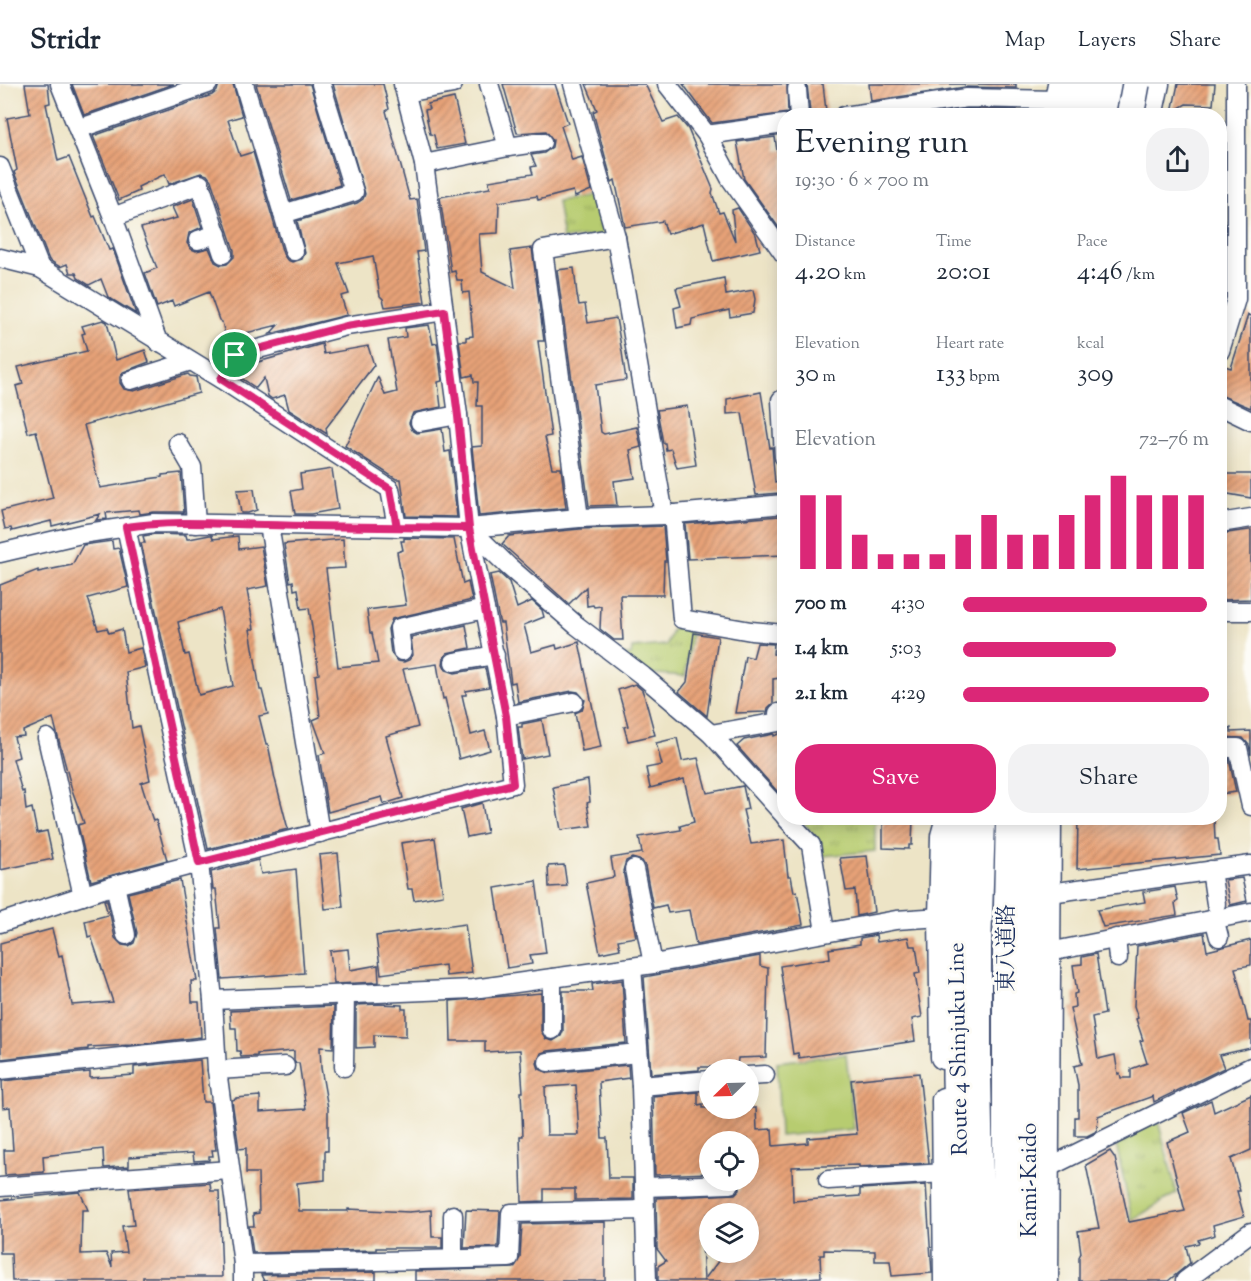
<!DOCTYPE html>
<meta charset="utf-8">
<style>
body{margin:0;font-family:"Sorts Mill Goudy","Noto Serif JP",serif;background:#f2f2f3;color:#1f2937;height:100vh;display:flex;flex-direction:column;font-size:22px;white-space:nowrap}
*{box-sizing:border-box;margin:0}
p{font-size:20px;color:#747a83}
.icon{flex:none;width:33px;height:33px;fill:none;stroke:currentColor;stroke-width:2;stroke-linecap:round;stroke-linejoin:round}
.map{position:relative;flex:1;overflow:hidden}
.details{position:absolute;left:777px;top:24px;width:450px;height:717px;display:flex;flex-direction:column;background:#fff;border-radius:24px;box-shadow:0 3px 15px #0003}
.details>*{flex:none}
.needle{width:39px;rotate:247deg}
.tools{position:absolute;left:699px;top:975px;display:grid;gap:12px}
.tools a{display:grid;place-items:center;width:60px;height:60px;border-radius:50%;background:#fff;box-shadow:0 3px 15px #0003;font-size:30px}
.pin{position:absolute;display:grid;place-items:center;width:51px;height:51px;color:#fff;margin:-26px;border:3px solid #fff;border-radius:50%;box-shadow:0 2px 6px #0007}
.round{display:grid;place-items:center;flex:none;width:63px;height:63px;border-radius:24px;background:#f2f2f3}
.summary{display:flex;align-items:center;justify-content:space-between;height:102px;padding:0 18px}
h1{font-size:33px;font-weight:600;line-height:45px}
.stats{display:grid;grid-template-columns:repeat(3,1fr);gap:9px;height:102px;padding:6px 18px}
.stats div{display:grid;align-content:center}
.stats b{font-size:26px;font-weight:600}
.stats small{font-size:16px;font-weight:400}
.stats p{font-size:16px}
.chart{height:168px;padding:12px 18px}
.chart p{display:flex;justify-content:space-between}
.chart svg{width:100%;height:108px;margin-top:6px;stroke:#db2777;stroke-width:6}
.button{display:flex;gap:12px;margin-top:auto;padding:12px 18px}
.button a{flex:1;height:69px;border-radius:24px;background:#db2777;color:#fff;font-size:24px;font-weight:600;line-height:69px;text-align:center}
.button a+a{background:#f2f2f3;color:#1f2937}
ul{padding:0 18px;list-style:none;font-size:20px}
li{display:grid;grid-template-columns:96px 72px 1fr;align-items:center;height:45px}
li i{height:15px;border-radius:8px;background:#db2777}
header{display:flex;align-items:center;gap:36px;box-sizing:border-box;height:84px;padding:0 30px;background:#fff;border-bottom:2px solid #e0e1e3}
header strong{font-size:28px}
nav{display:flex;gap:33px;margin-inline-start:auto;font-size:21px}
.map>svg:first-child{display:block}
</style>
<header>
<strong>Stridr</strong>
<nav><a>Map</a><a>Layers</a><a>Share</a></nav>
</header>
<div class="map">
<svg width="1251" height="1197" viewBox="0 0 1251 1197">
<defs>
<pattern id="park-tufts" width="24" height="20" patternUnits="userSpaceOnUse" patternTransform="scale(1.5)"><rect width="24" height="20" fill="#b7cc70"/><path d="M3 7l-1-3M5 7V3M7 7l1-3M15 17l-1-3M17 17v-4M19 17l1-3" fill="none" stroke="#94a65f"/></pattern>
<pattern id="building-hatch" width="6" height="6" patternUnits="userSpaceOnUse" patternTransform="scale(1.5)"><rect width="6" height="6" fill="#e7a277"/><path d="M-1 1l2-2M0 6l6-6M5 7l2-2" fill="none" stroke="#ba8465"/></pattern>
</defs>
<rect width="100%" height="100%" fill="#fdfcf7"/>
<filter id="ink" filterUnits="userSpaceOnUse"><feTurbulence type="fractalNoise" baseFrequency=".0167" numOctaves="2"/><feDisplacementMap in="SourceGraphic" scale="12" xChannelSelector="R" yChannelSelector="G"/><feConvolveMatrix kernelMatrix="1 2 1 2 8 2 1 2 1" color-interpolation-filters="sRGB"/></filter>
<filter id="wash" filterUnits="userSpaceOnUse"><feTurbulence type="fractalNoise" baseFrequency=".008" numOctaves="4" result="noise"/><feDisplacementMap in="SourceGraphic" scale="24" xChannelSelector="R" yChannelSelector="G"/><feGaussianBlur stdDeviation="1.35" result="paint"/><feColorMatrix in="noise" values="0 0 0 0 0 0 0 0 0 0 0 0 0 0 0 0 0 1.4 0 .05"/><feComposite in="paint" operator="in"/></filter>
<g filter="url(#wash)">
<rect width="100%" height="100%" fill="#ede4c6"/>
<g fill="url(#park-tufts)" stroke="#697e67" stroke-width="1.5">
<polygon points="600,109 607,141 600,151 563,155 557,117"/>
<polygon points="673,544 692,545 685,592 644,589 621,571 631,571 632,564 666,561"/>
<polygon points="800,734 875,734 875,767 823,772 821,760"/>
<polygon points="1157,1033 1177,1109 1132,1136 1115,1055"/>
</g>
<polygon fill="#b7cc70" stroke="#697e67" stroke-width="1.5" points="846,970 854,1045 780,1052 777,978"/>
<g id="blocks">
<g fill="url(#building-hatch)" fill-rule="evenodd">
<polygon points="25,0 48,0 50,19 46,20 58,77 69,73 93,133 95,132 109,166 113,165 136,230 108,213 101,195 89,201 78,194 76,189 70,189 67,180 60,183 49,176 14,88 17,86 7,34 30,30"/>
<polygon points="72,0 174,0 84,31"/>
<polygon points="219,0 233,0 242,32 228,36 240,72 253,68 283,170 287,176 292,178 302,175 305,169 297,137 357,119 363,115 365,110 333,0 383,0 389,25 386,27 410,116 417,115 424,167 417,168 425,218 385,223 383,215 380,212 373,172 338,179 349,210 341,212 347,231 270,250 278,241 226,254 222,238 219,236 209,208 174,222 172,217 157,223 145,189 157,184 141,144 177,134 172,123 193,115 202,143 189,149 187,159 191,165 196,167 209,164 215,178 221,181 227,180 234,173 234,166 211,96 207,91 201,89 169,100 165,90 138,103 139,107 119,116 93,52 212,11 217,7"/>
<polygon points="256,0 310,0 340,101 291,116"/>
<polygon points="503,0 555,0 568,39 561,42 572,76 582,73 591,106 575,113 573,107 538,116 537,112 499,118 498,149 479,150 482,188 515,204 510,167 532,164 544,257 538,257 551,352 545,353 552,384 561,384 566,424 479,432 472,363 482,362 482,322 477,322 478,298 474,298 473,291 464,293 459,257 466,257 466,253 473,252 469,208 463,209 462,196 457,196 455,187 451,188 440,113 490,104 489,97 533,90 531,83 536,82 531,71 544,69 552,63 553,56 546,47 517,49"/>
<polygon points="586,0 645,0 663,38 678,33 688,45 713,105 712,109 719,129 723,128 735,157 732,126 738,124 756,151 760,166 713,177 704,139 667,150 663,137 625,143 615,96 612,98 593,28 597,26"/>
<polygon points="683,0 787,0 788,29 712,39"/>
<polygon points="807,0 823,0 826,27 810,28"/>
<polygon points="869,0 1016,0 1016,4 965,3 871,17"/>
<polygon points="1178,0 1215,0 1213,21 1186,20 1172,28"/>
<polygon points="454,14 465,60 437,65 434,51 430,50 425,26 429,25 427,20"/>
<polygon points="968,25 1017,26 1017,32 925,32"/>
<polygon points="775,53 777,67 784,66 784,151 744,95 737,58"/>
<polygon points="574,184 577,211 579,221 585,220 588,239 616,234 622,268 626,296 595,301 601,348 604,350 637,343 641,363 630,366 635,394 614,397 617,421 589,422 557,186"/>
<polygon points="724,194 726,211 753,206 755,215 753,229 730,233 729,226 692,235 691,241 677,244 674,224 681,222 676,204"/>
<polygon points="1248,231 1251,232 1251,324 1220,311 1225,282 1231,284"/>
<polygon points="103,236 107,238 116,276 145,266 149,278 123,288 120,293 120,299 124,305 134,307 188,290 190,292 196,293 199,309 84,341 100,404 148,396 148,395 162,393 162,391 181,389 184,428 154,428 140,430 139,426 106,429 107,435 96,436 100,430 52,442 51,437 12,447 11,444 5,445 1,427 53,414 36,347 28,349 16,302 23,300 18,283 87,267 82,250 85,249 82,242"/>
<polygon points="429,241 433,260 437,259 442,297 438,298 441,323 413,329 409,339 412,346 417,349 442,345 445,368 450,367 457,433 406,432 401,395 396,395 345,362 378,293 385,311 397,308 388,256 406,253 405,244"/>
<polygon points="322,260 324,270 368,262 374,281 326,344 327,350 289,326 285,311 272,315 268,312 264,294 256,304 237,291 244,282"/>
<polygon points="761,308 770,364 772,363 775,399 778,398 779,409 756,411 742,329 727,330 727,315"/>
<polygon points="687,322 696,381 677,384 671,365 666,366 665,359 663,359 657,326"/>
<polygon points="332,385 338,425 311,430 295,430 291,407 302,405 300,390"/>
<polygon points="1223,390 1251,390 1251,414 1223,409"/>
<polygon points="254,405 257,426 248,429 241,429 237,406"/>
<polygon points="780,432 780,434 784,433 784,471 688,475 685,440"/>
<polygon points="663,442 666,477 664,477 663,511 620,511 623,556 614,556 600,545 601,522 594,523 593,521 587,522 586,503 569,520 502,460 509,452 580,445"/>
<polygon points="1249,446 1251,446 1251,515 1220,516 1220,450"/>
<path d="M 155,450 L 186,451 L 187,455 L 189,455 L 210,451 L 212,451 L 213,455 L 238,452 L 239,465 L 261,462 L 268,502 L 247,506 L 254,545 L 250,545 L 260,606 L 262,606 L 268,630 L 259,632 L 266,660 L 268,660 L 275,695 L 288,745 L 208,765 L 141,459 L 145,459 L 143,452 ZM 220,525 L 233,602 L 199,611 L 189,570 L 185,571 L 178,538 Z"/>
<polygon points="404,454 454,455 463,500 468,498 472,516 392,535 388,545 391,569 397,577 404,578 409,576 413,571 411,553 466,541 470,564 447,569 444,574 443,580 446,586 455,589 485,584 489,603 466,607 466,611 462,611 471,651 485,647 490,666 459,675 445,614 443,615 437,580 403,585 418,643 386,652 403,714 384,720 382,713 328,728 319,671 325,669 313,636 320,633 315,591 319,590 309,524 301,525 298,505 294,506 293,497 290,498 284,460 343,455 345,484 326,485 338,583 378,579 372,549 370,549 367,526 406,521 397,468 403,466 401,457 404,457"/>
<polygon points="112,457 113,465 119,464 128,503 88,514 98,546 107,544 109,549 122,545 126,568 141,564 145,583 126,588 132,644 139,642 150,696 141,699 153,737 156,736 167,776 91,797 78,741 84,739 72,706 53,634 23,647 24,652 14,653 19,673 13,675 22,708 24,707 26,726 32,724 37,749 47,747 53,775 0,786 0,501 38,486 38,488 72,481 83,461"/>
<polygon points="499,489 509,498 517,524 532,517 542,526 544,533 524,541 531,568 556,561 557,565 579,558 601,663 582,667 575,629 582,626 585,616 578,608 572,607 518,618 515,598 511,599 503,539 500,539 499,536 490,491"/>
<polygon points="694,549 718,553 707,632 679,608 687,598"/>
<polygon points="757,559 774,560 773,570 783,571 780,594 773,595 773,619 768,624 767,628 735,629 745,572 753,574"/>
<polygon points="635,600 642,606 645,614 655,651 628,657 624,643 628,642 618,606"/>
<polygon points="542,636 548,670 522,675 518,643 522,643 522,640"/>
<polygon points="1231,644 1231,648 1251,647 1251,671 1249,661 1243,654 1220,653 1220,645"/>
<polygon points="784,648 784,715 737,662 744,656 774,650 774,652"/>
<polygon points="677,654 682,677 698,674 707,709 743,702 748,725 743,726 751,760 784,756 788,792 791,792 794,808 797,807 803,841 696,861 689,826 668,829 666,821 653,824 645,782 642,777 632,774 626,777 623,787 636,853 618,856 620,865 600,869 586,799 614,793 611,774 642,769 639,753 681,746 680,742 694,738 684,695 650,704 646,684 662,681 656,659"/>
<polygon points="1220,675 1229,675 1236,708 1220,710"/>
<polygon points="588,696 590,718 587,719 591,742 561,746 553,703"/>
<polygon points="482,719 487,749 467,753 461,725"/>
<polygon points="883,734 913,734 912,761 909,761 909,765 883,764"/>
<polygon points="1078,734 1214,734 1215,755 1218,755 1220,771 1077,785"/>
<polygon points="435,754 443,811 414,816 412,805 408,805 401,759"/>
<polygon points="338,769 343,823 325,825 319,771"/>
<polygon points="867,772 874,828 857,832 855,806 846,807 840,774"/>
<polygon points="258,776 261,790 296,785 304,889 222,895 217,844 220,844 216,805 213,805 211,788"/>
<polygon points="564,781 567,802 549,803 548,782"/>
<polygon points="1242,794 1247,817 1230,821 1225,796"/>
<polygon points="180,796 197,897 191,897 192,918 199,918 201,953 132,961 88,963 88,965 1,975 0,859 52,845 59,872 62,871 72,921 113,918 91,852 88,853 85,837 108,831 104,816 107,816 115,854 122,861 129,862 134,859 137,849 128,809"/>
<polygon points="536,797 546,869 530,871 532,880 507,884 495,804"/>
<polygon points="1175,803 1178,817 1175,819 1177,831 1103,843 1097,826 1145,818 1143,808"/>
<polygon points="465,840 472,889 446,892 445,881 381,890 376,852"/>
<polygon points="1204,849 1207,867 1251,856 1251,881 1235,884 1248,937 1251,937 1251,964 1219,971 1224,984 1154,1018 1153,1012 1098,1032 1097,1047 1087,1052 1075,1052 1075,1033 1078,1033 1078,1001 1074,982 1082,980 1070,924 1075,923 1074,910 1077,909 1073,881 1082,880 1082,873 1096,870 1105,930 1092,933 1098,975 1115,971 1118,990 1120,989 1121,994 1131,994 1131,985 1147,979 1140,957 1143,956 1136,935 1138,934 1134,922 1137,862"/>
<polygon points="876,851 877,858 908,853 910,862 916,862 920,889 915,890 922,933 912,935 915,957 799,974 798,969 793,970 780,882 830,874 829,865 860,860 860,854"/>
<polygon points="348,865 350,886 378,881 379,898 334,900 330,867"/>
<polygon points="760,872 760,882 768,884 766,973 738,974 737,983 699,983 699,986 651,990 644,893"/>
<path d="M 622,896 L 626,959 L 547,967 L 541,969 L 537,979 L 539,985 L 549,989 L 628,981 L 629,994 L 599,998 L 602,1054 L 607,1054 L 609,1094 L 633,1094 L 633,1115 L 575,1116 L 575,1105 L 544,1105 L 544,1117 L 522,1118 L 520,1052 L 523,1052 L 521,1008 L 523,1008 L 520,966 L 485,968 L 485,957 L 451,957 L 450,917 L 541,909 L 541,947 L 546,955 L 553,957 L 561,952 L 563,947 L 563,907 L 593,907 L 592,900 ZM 576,1001 L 579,1051 L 547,1051 L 545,1003 Z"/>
<polygon points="379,920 402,921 402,925 406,925 406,952 374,951 374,963 356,964 356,921"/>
<polygon points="334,922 333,964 320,963 321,984 328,1024 328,1067 325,1067 325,1096 297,1099 299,1127 348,1127 348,1125 409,1128 431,1126 432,1153 442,1153 442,1164 376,1164 376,1166 253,1169 249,1142 254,1142 253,1130 259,1129 258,1089 246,1089 246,1064 239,1065 232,1016 236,1015 236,1014 260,1012 260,1028 306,1025 299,979 296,979 294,976 294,967 257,970 257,972 241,973 240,967 237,967 236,944 231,944 230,927"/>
<polygon points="200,976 203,1018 210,1018 216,1066 212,1066 213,1072 209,1072 209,1076 194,1077 193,1069 129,1073 129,1082 104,1084 103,1065 43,1072 44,1088 5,1091 4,1066 13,1066 10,1023 3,1024 2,997 90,988 90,994 134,991 134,983"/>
<path d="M 919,989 L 929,1079 L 859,1083 L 859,1081 L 792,1083 L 793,1117 L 860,1112 L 860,1105 L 926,1101 L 932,1189 L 892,1192 L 890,1177 L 875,1177 L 875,1167 L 824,1166 L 824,1171 L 820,1171 L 821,1193 L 761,1197 L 658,1197 L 658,1182 L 666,1177 L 657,1165 L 656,1114 L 735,1110 L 740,1105 L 740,1096 L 748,1096 L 748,1055 L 710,1057 L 710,1089 L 655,1091 L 653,1012 L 698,1008 L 698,1021 L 703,1020 L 703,1024 L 756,1024 L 757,1046 L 772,1045 L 773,1062 L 808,1059 L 808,1054 L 857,1050 L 851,996 ZM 707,1130 L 748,1130 L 748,1168 L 725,1168 L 704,1196 L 701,1142 L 707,1139 Z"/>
<polygon points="1251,1011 1251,1066 1231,1075 1240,1107 1237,1107 1244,1132 1213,1141 1215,1151 1198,1156 1199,1159 1186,1162 1190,1179 1168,1197 1079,1197 1079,1173 1081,1169 1078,1147 1099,1144 1086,1081 1110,1067 1115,1074 1129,1138 1185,1127 1167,1058 1190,1048 1183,1029 1211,1016 1214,1028"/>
<polygon points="210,1099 211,1107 219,1107 222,1193 143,1193 143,1197 12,1197 11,1169 0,1169 0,1116 80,1108 88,1126 82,1126 81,1170 106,1169 112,1183 111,1169 126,1168 122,1142 134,1141 129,1105"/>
<polygon points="466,1126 500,1127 498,1163 464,1164"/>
<polygon points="605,1138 605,1197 415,1197 415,1187 514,1184 520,1174 522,1140"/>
<polygon points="376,1188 376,1197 264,1197 261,1191"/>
</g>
</g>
</g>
<g filter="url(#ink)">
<use href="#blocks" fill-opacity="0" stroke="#3a4a6e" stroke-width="1.5"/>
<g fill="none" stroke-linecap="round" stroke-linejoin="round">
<defs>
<g id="minor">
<polyline points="60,0 113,133 158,258"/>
<polyline points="244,0 283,130 354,108 321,0"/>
<polyline points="489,0 508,63"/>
<polyline points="573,0 616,153 664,431"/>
<polyline points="667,0 707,51 730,94 784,170"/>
<polyline points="797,5 799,32"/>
<polyline points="406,9 453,0"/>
<polyline points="844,32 967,14 1057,16"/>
<polyline points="78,45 208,0"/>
<polyline points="707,51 784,40"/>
<polyline points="424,80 508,63 542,58"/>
<polyline points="0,83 40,184"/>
<polyline points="283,130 294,167"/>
<polyline points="113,133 200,100 223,170"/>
<polyline points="198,156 217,150"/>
<polyline points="0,174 40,184 221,295 390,405 397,443"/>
<polyline points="1220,267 1236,215 1236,0"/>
<polyline points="221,295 235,271 346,242 444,227"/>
<polyline points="131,296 191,277"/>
<polyline points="781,316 784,373"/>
<polyline points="1220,322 1251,337"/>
<polyline points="420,338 458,331"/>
<polyline points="178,359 192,383 196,440"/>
<polyline points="673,430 682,535 751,547 784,550"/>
<polyline points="579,434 543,166 616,153"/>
<polyline points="1220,439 1251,434"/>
<polyline points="269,441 320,749"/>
<polyline points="126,443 199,779 213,916 217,986 243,1180 243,1197"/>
<polyline points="469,444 508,482 576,541 643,592 711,650 784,731"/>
<polyline points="0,469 81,450 154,439 469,444 579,434 664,431 784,420"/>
<polyline points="1220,527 1251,527"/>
<polyline points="402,567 399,544 485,525"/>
<polyline points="454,578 495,571"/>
<polyline points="506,632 574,618"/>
<polyline points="711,650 779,638 778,629 784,629"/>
<polyline points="47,654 83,812"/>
<polyline points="1220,664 1238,664 1251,722"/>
<polyline points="786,734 811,761 825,848"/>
<polyline points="634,785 653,880"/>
<polyline points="1211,786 1216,820"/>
<polyline points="115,801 126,851"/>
<polyline points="1050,809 1251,781"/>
<polyline points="1214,834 1219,853"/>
<polyline points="0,839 115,801 199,779 513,700 506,632 469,444 458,331 424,80 403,0"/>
<polyline points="1116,854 1118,874"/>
<polyline points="1049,868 1251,828"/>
<polyline points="632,883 641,1002 647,1197"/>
<polyline points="213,916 473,905 653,880 896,836 941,833"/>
<polyline points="552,946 552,894"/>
<polyline points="548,978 638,969"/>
<polyline points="344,983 345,910"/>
<polyline points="0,986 215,963"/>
<polyline points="217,986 285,982"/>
<polyline points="748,992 765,991"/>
<polyline points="641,1002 710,996"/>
<polyline points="1047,1084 1251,983"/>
<polyline points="828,1096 945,1089"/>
<polyline points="0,1103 229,1086"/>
<polyline points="644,1103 730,1100"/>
<polyline points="453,1131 453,1174"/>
<polyline points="243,1180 509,1174 511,1129 645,1126"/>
<polyline points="1185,1197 1251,1148"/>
</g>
<g id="major">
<polyline points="1054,32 1060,0"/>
<polyline points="1090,32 1095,0"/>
<polyline points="1150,32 1157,0"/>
<polyline points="943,973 941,833 943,752 948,734"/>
<polyline points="944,1016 946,1197"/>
<polyline points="983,1197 979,991 979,865 983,734"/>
<polyline points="1005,1197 1005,865 1008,734"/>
<polyline points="1046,1197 1049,734"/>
</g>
<g id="highway">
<polyline points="1071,32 1077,0"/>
<polyline points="1108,32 1115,0"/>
<polyline points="961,734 956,852 956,994 962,1197"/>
<polyline points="1027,1197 1028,835 1031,734"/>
</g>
</defs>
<use href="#minor" stroke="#3a4a6e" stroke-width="21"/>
<use href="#major" stroke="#3a4a6e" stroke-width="27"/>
<use href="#highway" stroke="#3a4a6e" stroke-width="30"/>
<use href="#minor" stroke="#fff" stroke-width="18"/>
<use href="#major" stroke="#fff" stroke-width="24"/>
<use href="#highway" stroke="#fff" stroke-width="27"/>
<defs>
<polyline id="highway-bridge" points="1130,32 1136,0"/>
</defs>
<use href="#highway-bridge" stroke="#3a4a6e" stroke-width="30" stroke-linecap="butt"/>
<use href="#highway-bridge" stroke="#fff" stroke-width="27"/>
</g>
</g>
<g fill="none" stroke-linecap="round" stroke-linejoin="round" filter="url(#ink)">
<defs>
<path id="route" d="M 235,271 L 221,295 L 390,405 L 397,443 L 469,444 L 506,632 L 513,700 L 199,779 L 126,443 C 173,436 220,440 267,441 C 335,443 402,443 469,444 L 458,332 L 444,227 L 346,242 L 235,271"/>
</defs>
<use href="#route" stroke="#fff" stroke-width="12"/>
<use href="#route" stroke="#db2777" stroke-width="8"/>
</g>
<g text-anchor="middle" stroke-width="6" stroke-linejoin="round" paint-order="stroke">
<g font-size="22" fill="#1b2f5e" stroke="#fdfcf7">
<text transform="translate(1005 864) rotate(-90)" y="8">東八道路</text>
<text transform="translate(957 965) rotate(-91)" y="8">Route 4 Shinjuku Line</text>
<text transform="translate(1028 1096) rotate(-90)" y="8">Kami-Kaido</text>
</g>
</g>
</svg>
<div class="tools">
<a><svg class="needle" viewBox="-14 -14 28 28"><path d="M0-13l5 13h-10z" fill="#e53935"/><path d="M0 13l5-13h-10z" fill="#747a83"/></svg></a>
<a><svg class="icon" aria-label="locate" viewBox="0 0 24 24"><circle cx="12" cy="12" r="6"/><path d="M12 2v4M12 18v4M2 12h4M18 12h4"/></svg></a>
<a><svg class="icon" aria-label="layers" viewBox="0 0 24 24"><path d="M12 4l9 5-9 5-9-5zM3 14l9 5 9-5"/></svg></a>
</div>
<div class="pin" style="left:235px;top:271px;background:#1e9e55"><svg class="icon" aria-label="arrive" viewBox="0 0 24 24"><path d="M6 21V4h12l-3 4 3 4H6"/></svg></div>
<section class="details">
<div class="summary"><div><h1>Evening run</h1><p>19:30 · 6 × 700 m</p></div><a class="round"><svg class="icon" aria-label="share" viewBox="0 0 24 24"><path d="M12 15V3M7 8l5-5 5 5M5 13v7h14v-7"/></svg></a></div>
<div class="stats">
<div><p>Distance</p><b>4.20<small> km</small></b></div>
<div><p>Time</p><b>20:01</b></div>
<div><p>Pace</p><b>4:46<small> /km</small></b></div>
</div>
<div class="stats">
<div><p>Elevation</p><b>30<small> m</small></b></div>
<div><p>Heart rate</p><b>133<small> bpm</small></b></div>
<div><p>kcal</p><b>309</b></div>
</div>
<div class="chart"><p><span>Elevation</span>72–76 m</p>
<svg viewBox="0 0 160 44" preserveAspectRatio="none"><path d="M5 44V14M15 44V14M25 44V30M35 44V38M45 44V38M55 44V38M65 44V30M75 44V22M85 44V30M95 44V30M105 44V22M115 44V14M125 44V6M135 44V14M145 44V14M155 44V14"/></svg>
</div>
<ul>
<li><b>700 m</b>4:30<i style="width:99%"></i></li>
<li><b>1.4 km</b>5:03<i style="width:62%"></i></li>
<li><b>2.1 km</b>4:29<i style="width:100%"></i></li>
</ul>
<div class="button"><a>Save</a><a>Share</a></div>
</section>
</div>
